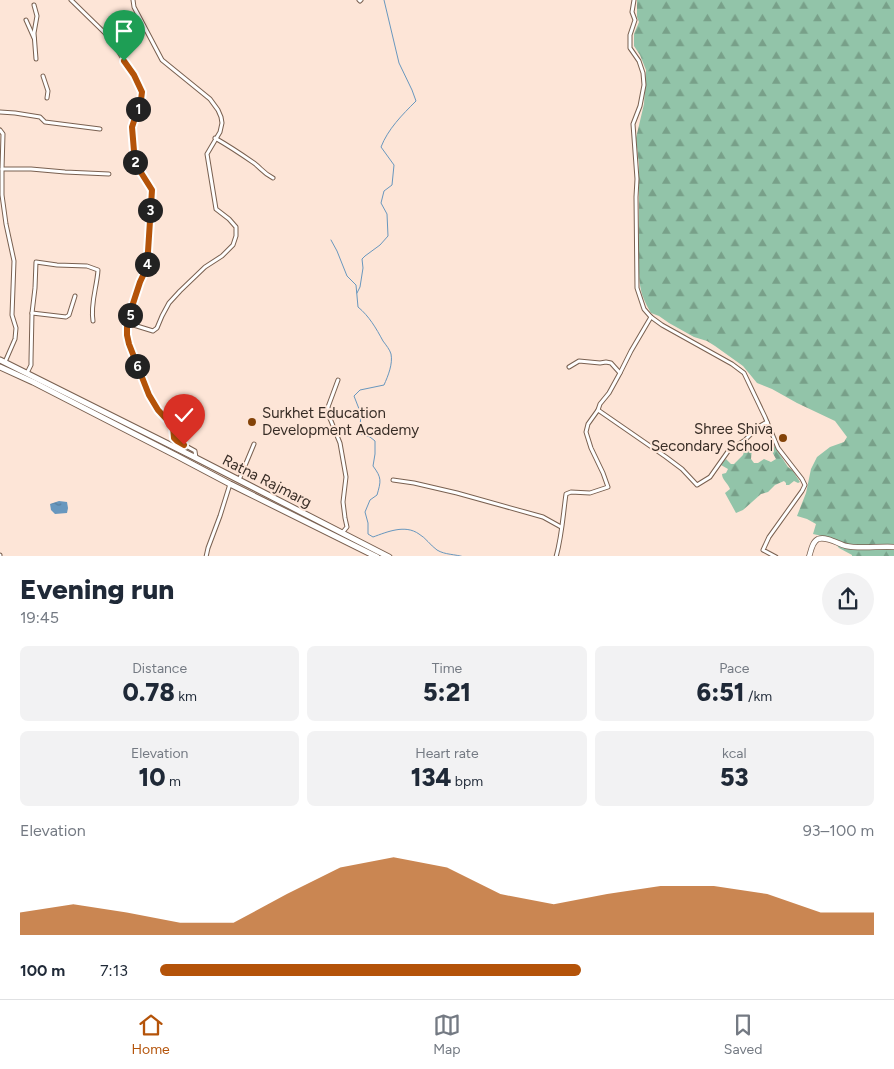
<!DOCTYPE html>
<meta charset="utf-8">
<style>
body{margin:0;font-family:Figtree,sans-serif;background:#f2f2f3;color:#1f2937;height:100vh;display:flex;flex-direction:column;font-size:19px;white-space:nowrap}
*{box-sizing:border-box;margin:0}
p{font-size:16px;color:#747a83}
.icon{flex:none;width:28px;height:28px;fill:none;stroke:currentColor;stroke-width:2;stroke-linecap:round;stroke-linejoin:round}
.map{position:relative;height:556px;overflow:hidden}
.sheet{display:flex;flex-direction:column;background:#fff;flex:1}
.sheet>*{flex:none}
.pin{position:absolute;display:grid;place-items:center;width:42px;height:42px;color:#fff;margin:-51px -21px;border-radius:50% 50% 50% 0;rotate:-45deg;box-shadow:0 0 5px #0007}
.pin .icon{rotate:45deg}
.km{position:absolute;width:25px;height:25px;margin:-12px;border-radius:50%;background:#222;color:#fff;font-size:14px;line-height:25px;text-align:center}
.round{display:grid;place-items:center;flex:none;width:52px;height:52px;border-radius:26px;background:#f2f2f3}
.head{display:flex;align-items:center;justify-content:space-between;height:85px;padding:0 20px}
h1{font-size:28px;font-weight:800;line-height:38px}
.figures{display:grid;grid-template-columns:repeat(3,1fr);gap:8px;height:85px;padding:5px 20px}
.figures div{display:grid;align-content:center;border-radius:8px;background:#f2f2f3;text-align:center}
.figures b{font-size:25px;font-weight:800}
.figures small{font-size:14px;font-weight:400}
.figures p{font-size:14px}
.chart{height:140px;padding:10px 20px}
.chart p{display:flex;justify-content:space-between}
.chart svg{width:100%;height:90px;margin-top:5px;fill:#b45309;opacity:.7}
ul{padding:0 20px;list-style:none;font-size:16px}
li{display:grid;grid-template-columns:80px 60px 1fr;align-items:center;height:38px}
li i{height:12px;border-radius:6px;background:#b45309}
.tabs{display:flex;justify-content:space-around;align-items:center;height:70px;border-top:1px solid #e0e1e3;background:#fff;font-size:14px;color:#747a83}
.tabs a{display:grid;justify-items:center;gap:2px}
.tabs .selected{color:#b45309}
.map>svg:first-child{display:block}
</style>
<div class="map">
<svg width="894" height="557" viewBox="0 0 894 557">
<defs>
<pattern id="forest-firs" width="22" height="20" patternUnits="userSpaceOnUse" patternTransform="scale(1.25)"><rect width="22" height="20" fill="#92c4a9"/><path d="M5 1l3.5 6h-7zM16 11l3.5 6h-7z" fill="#78a089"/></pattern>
<pattern id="water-ripples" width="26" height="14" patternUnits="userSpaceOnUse" patternTransform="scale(1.25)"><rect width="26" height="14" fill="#6897be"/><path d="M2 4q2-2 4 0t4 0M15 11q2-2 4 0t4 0" fill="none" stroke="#577c9a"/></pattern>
</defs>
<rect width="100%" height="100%" fill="#fde5d7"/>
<g fill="url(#forest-firs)">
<path d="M 637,0 L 894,0 L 894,556 L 852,556 L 852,555 L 839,548 L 831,538 L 813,534 L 816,524 L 807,519 L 797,516 L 806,493 L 811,469 L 817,457 L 830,447 L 844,442 L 847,437 L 835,421 L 797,403 L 772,389 L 757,383 L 743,366 L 715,346 L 707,341 L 694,337 L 669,323 L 659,316 L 651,313 C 642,297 640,291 639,273 L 639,165 L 636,138 L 644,104 L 646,70 L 640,55 L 634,46 L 634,34 L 639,22 L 637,17 Z"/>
<path d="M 750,444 L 752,448 L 751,459 L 754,463 L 758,463 L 764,459 L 771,462 L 776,459 L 770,448 L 771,445 L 773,444 L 788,467 L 793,471 L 800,482 L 798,483 L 794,481 L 789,485 L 786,485 L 786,483 L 784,481 L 775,485 L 768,492 L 761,494 L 743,510 L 736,513 L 725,493 L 730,489 C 728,483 722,480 722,474 L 726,473 L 728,469 L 721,465 L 721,464 L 726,459 L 731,464 L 734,464 L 743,455 L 745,448 Z"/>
</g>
<polygon fill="url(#water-ripples)" points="59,501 67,502 68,508 67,513 55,514 51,510 50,504"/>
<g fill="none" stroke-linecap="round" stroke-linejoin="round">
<g stroke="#6897be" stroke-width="1">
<path d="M 331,240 L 337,251 L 347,276 L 356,285 L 358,307 C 369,316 376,328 383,341 C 386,345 390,350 391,354 C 393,364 388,376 384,385 L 360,390 L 354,396 L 361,414 L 360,427 L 361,434 L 370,437 L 375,441 L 375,454 L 373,466 C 382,478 381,481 377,495 L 370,500 L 365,512 L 368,523 L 368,534 L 373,537 C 387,532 405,524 419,534 C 426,538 430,545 437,550 C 445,555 455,554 464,557"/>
<path d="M 357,293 L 360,287 L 363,268 L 362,259 L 365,256 L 380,245 L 388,236 L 387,214 L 381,203 L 384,191 L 392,185 L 394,165 L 381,147 C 388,129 402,115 416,101 L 412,90 L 399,63 L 384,0"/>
</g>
<defs>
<g id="street">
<polyline points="71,0 110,38 140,86 142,93 141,100 132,127 134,160 137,168 149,184 152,190 147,267 140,282 127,323 127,335 129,344 136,362 149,395 158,410 171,424 173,427 174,438 177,441 195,451 196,458"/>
<polyline points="359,0 360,1 361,0"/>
<polyline points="634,0 632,12 635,20 630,35 630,48 639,61 643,73 644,85 640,106 633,124 637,179 636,197 637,288 644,309 651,317 662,325 732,364 744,373 765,417 778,448 802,479 805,485 802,491 769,537 763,550 776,557"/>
<polyline points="34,5 37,16 34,33 36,59"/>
<polyline points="26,20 34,38"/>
<polyline points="43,76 48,91 47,98"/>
<polyline points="0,112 15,113 40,117 45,122 100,129"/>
<polyline points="0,130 3,134 2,169 2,195 6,224 14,261 12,315 16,328 15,339 5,362"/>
<path d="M 215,138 C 229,146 241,154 254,163 C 262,169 263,173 273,178"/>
<polyline points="2,169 31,169 65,172 109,174"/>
<polyline points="32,313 66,317 69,315 75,296"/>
<polyline points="127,323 153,331 157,328 162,316 169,303 180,291 205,267 222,256 233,245 236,236 236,227 229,219 216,209 207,154 220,132 222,123 221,117 218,110 210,99 162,60 134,7 133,0"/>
<polyline points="569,367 579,361 600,363 606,362 611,363 620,373"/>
<path d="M 27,373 L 31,365 L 31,360 L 32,313 L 35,288 L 36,262 L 57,265 L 87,266 L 98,270 C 97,287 90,304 93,321"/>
<polyline points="338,380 328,407 329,416 340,443 346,477 343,502 345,518 347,527 342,533"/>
<polyline points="598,410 666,457 682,469 697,485 710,477 729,450 745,440 758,427 767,422"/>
<polyline points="239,480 254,444"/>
<polyline points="393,480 414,483 457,493 543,517 561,527"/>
<polyline points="0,555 0,557"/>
<polyline points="206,557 208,548 220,516 230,484"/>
<path d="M 556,557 C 562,536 563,515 566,494 L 571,492 L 590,493 L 608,487 L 603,473 L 591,448 L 586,432 L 588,424 L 598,410 L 600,404 L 609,393 L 620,373 L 631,351 L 651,317"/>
</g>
<path id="secondary" d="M 809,557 C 811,551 812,542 818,539 C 827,536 838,544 846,546 C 858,549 881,546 894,547"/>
<g id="primary">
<polyline points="0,360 196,458 389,557"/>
<polyline points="0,367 33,382 177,456 230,484 377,557"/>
</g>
</defs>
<use href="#street" stroke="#796050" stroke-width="5"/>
<use href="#secondary" stroke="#796050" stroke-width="6"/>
<use href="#primary" stroke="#796050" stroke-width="7"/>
<use href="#street" stroke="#fff" stroke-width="3"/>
<use href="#secondary" stroke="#fff" stroke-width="4.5"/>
<use href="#primary" stroke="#fff" stroke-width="5"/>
</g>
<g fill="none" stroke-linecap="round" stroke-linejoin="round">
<defs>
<polyline id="route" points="124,61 134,75 142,92 141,100 132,127 135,163 152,190 147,267 140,282 127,322 127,335 129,344 136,362 149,395 158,410 171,424 173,427 174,438 177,441 184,445"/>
</defs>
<use href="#route" stroke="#fff" stroke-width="10"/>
<use href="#route" stroke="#b45309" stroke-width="6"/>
</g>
<g fill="#834308" stroke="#fde5d7" stroke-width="2">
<circle cx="252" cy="422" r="5"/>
<circle cx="783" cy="438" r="5"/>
</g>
<g text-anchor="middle" stroke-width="4" stroke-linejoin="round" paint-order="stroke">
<g font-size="15" fill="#382d26" stroke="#fde5d7" text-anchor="start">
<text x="262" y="418">Surkhet Education<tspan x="262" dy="17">Development Academy</tspan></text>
<text x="773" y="434" text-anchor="end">Shree Shiva<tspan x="773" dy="17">Secondary School</tspan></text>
</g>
<g font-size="15" fill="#382d26" stroke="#fde5d7">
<text transform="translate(267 481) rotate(27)" y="5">Ratna Rajmarg</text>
</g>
</g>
</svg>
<div class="pin" style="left:124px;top:61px;background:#1e9e55"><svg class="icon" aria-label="arrive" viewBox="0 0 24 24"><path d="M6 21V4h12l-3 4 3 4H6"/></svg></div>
<div class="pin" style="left:184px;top:445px;background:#d93025"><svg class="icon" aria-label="check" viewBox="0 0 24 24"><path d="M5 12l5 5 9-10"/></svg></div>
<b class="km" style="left:138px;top:109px">1</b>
<b class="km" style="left:135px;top:162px">2</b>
<b class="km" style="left:150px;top:210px">3</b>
<b class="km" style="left:147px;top:264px">4</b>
<b class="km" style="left:130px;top:315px">5</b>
<b class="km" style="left:137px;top:366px">6</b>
</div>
<section class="sheet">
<div class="head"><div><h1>Evening run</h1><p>19:45</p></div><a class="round"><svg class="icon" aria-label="share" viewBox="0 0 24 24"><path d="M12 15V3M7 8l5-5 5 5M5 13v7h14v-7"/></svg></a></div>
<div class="figures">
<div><p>Distance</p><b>0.78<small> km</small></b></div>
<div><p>Time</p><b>5:21</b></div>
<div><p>Pace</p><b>6:51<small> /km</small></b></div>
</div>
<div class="figures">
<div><p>Elevation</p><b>10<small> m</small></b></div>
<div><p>Heart rate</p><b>134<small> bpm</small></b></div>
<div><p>kcal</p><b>53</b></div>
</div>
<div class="chart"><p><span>Elevation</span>93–100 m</p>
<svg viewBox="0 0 160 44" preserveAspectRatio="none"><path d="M0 44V33L10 29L20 33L30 38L40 38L50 24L60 11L70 6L80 11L90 24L100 29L110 24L120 20L130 20L140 24L150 33L160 33V44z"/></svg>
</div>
<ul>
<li><b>100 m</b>7:13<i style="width:59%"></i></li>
</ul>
</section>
<nav class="tabs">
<a class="selected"><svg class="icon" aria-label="home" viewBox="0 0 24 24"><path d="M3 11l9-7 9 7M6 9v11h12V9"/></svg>Home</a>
<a><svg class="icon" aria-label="map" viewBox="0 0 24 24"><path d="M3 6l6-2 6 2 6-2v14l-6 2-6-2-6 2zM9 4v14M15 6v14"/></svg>Map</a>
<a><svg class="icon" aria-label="saved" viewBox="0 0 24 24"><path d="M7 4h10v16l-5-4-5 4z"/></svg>Saved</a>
</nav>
